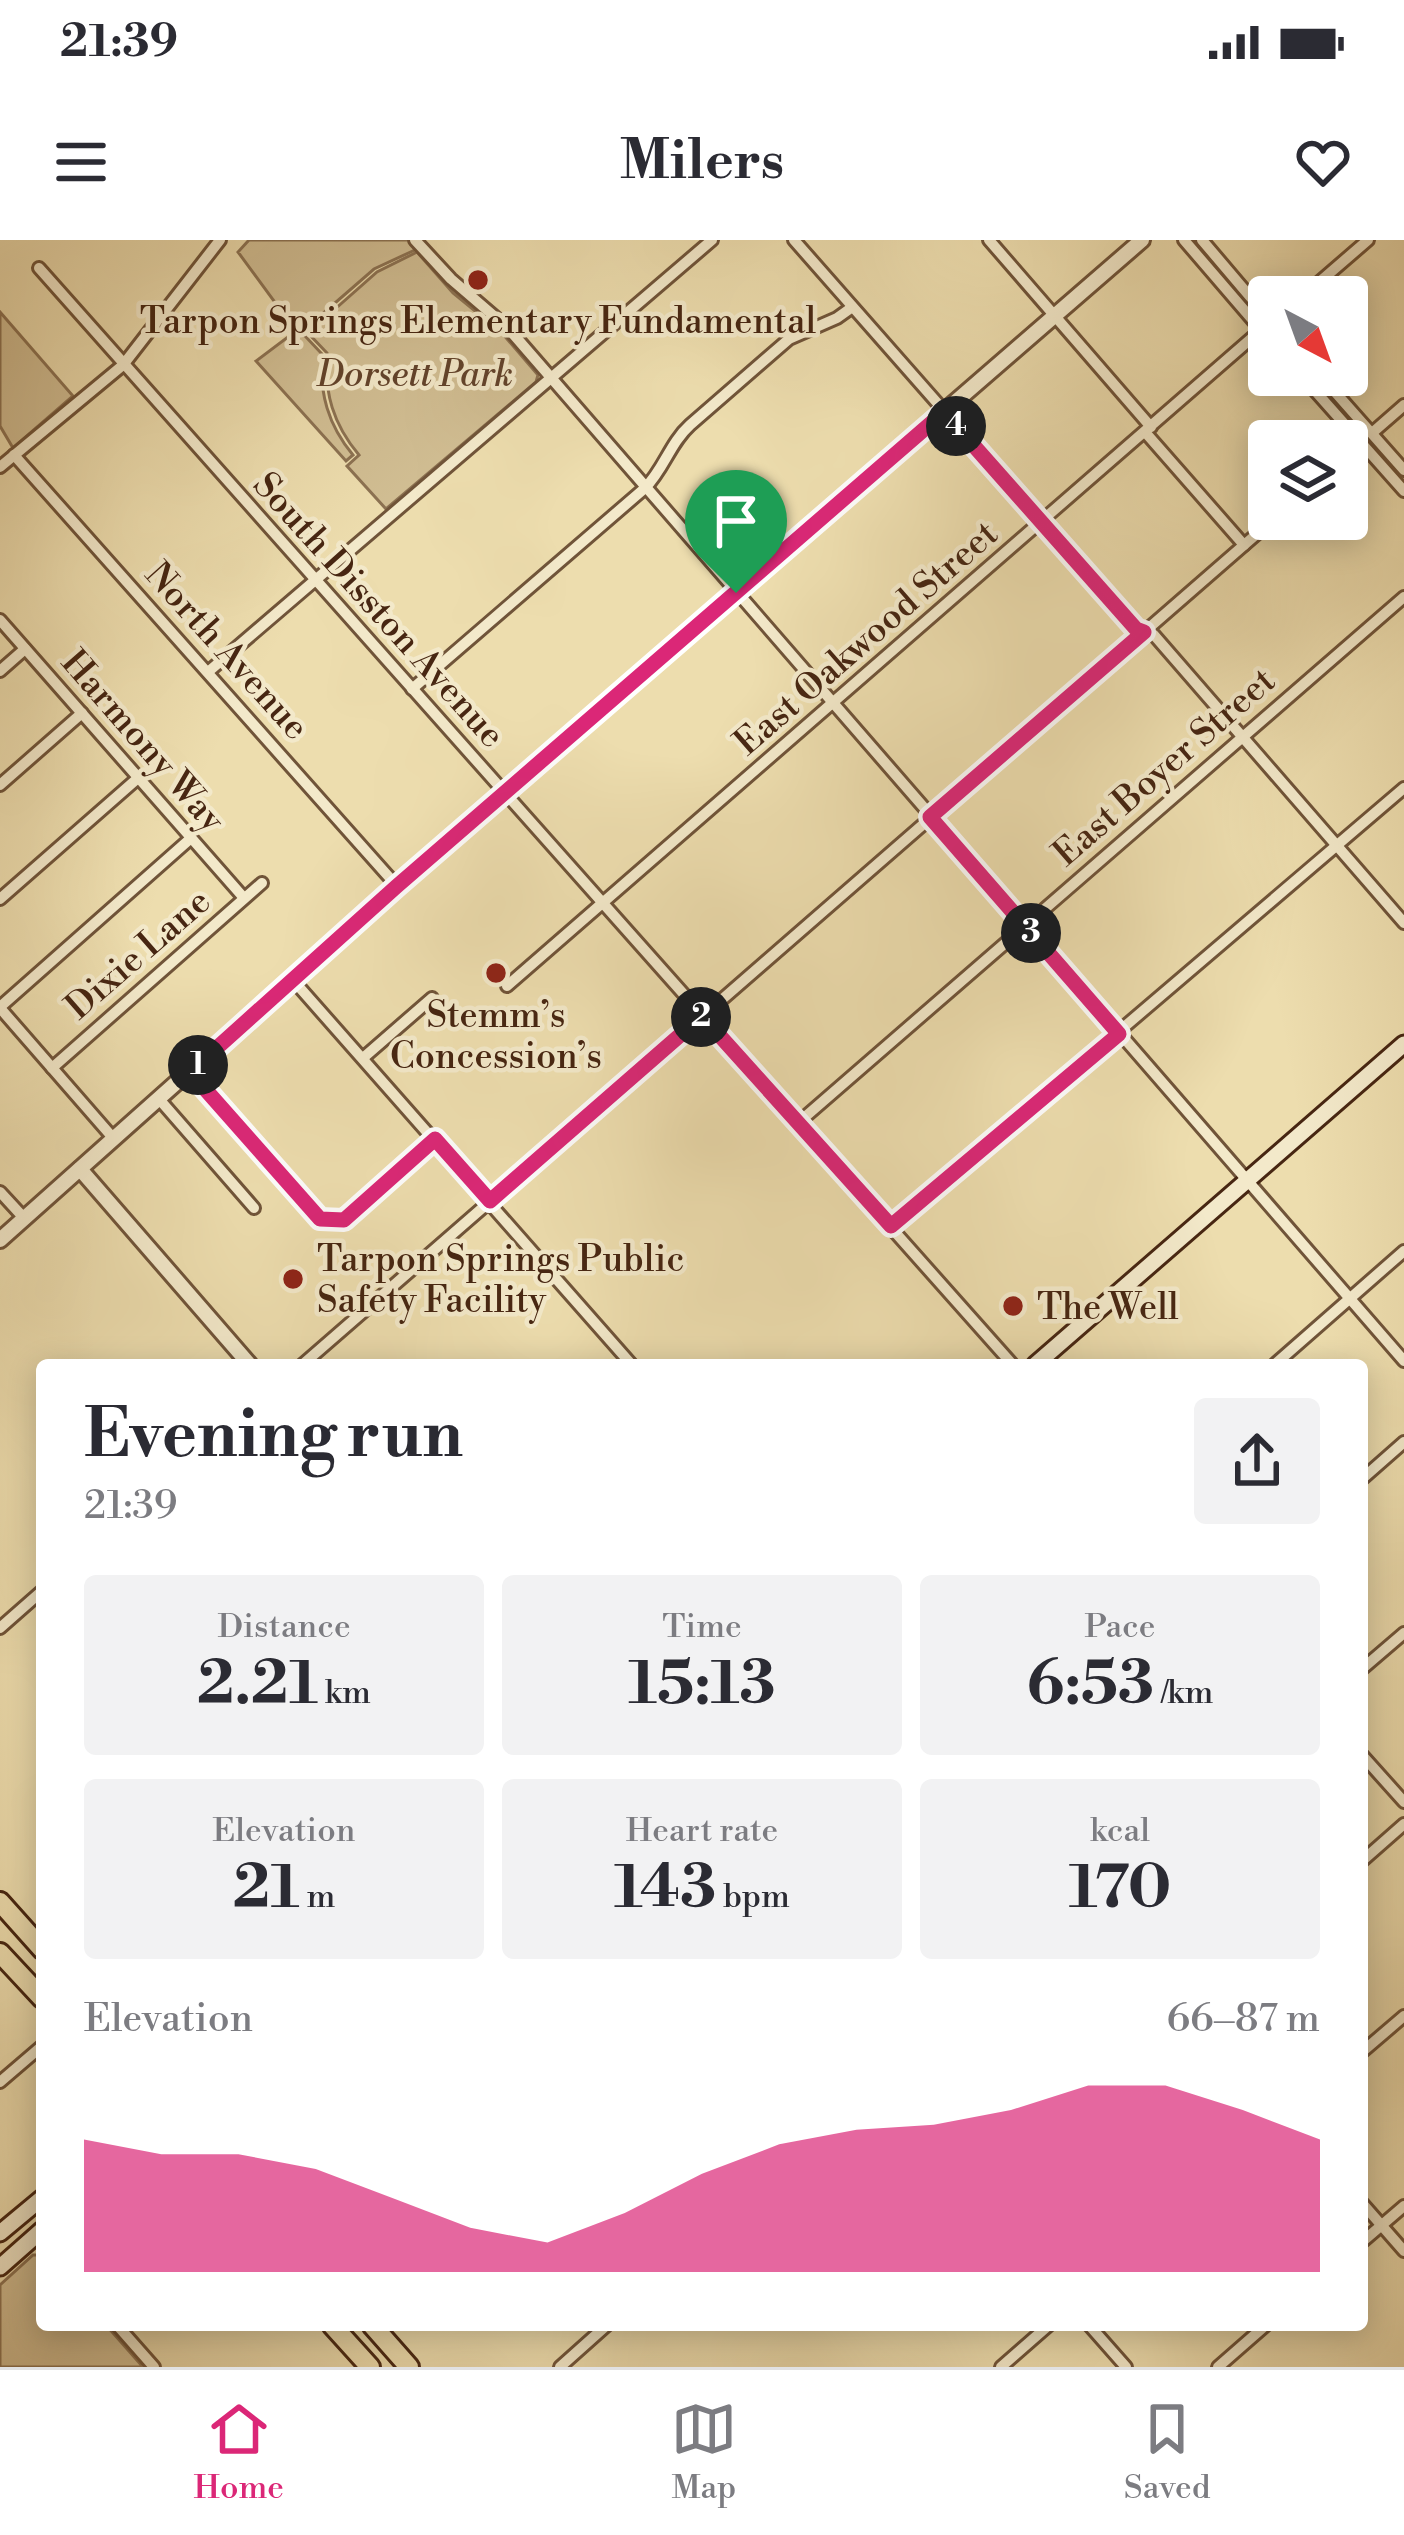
<!DOCTYPE html>
<meta charset="utf-8">
<style>
body{margin:0;font-family:"Libre Bodoni",serif;background:#f2f2f3;color:#2b2b33;height:100vh;display:flex;flex-direction:column;font-size:45px;white-space:nowrap}
*{box-sizing:border-box;margin:0}
p{font-size:39px;color:#7c7c81}
.icon{flex:none;width:66px;height:66px;fill:none;stroke:currentColor;stroke-width:2;stroke-linecap:round;stroke-linejoin:round}
.map{position:relative;flex:1;overflow:hidden}
.panel{position:absolute;left:36px;top:1119px;width:1332px;height:972px;display:flex;flex-direction:column;background:#fff;border-radius:12px;box-shadow:0 6px 30px #0003}
.panel>*{flex:none}
.needle{width:78px;rotate:139deg}
.controls{position:absolute;left:1248px;top:36px;display:grid;gap:24px}
.controls a{display:grid;place-items:center;width:120px;height:120px;border-radius:12px;background:#fff;box-shadow:0 6px 30px #0003;font-size:60px}
.pin{position:absolute;display:grid;place-items:center;width:102px;height:102px;color:#fff;margin:-123px -51px;border-radius:50% 50% 50% 0;rotate:-45deg;box-shadow:0 0 12px #0007}
.pin .icon{rotate:45deg}
.km{position:absolute;width:60px;height:60px;margin:-30px;border-radius:50%;background:#222;color:#fff;font-size:33px;line-height:60px;text-align:center}
.round{display:grid;place-items:center;flex:none;width:126px;height:126px;border-radius:12px;background:#f2f2f3}
.summary{display:flex;align-items:center;justify-content:space-between;height:204px;padding:0 48px}
h1{font-size:66px;font-weight:800;line-height:90px}
.metrics{display:grid;grid-template-columns:repeat(3,1fr);gap:18px;height:204px;padding:12px 48px}
.metrics div{display:grid;align-content:center;border-radius:12px;background:#f2f2f3;text-align:center}
.metrics b{font-size:60px;font-weight:800}
.metrics small{font-size:33px;font-weight:400}
.metrics p{font-size:33px}
.chart{height:336px;padding:24px 48px}
.chart p{display:flex;justify-content:space-between}
.chart svg{width:100%;height:216px;margin-top:12px;fill:#db2777;opacity:.7}
.status{display:flex;justify-content:space-between;align-items:center;height:84px;padding:0 60px;background:#fff;direction:ltr}
.status svg{height:33px;fill:currentColor}
header{display:flex;justify-content:space-between;align-items:center;height:156px;padding:0 48px;background:#fff;font-size:54px;font-weight:800}
.tabs{display:flex;justify-content:space-around;align-items:center;height:168px;border-top:3px solid #e1e1e2;background:#fff;font-size:33px;color:#7c7c81}
.tabs a{display:grid;justify-items:center;gap:6px}
.tabs .selected{color:#db2777}
.map>svg:first-child{display:block}
</style>
<div class="status"><b>21:39</b><svg viewBox="0 0 49 12"><path d="M0 12V9h3v3zM5 12V6h3v6zM10 12V3h3v9zM15 12V0h3v12zM26 1h20v11H26zM47 4h2v5h-2z"/></svg></div>
<header><svg class="icon" aria-label="menu" viewBox="0 0 24 24"><path d="M4 6h16M4 12h16M4 18h16"/></svg>Milers<svg class="icon" aria-label="heart" viewBox="0 0 24 24"><path d="M12 20l-8-8c-3-5 5-10 8-4 3-6 11-1 8 4z"/></svg></header>
<div class="map">
<svg width="1404" height="2127" viewBox="0 0 1404 2127">
<rect width="100%" height="100%" fill="#edddae"/>
<filter id="stains"><feTurbulence type="fractalNoise" baseFrequency=".00167" numOctaves="4"/><feColorMatrix values="0 0 0 0 .2 0 0 0 0 .09 0 0 0 0 .02 0 0 0 .5 -.17"/></filter>
<radialGradient id="worn" r=".72"><stop offset=".6" stop-color="#630" stop-opacity="0"/><stop offset="1" stop-color="#630" stop-opacity=".3"/></radialGradient>
<g fill="#d1be93" stroke="#8c7252" stroke-width="3">
<path d="M 249,0 L 409,0 L 417,9 L 374,29 L 305,89 L 305,96 L 322,114 C 319,153 328,185 353,215 L 346,221 L 256,121 L 296,91 L 238,12 Z"/>
<path d="M 417,12 L 453,53 L 502,93 L 538,135 L 536,142 L 386,269 L 347,226 L 359,215 C 333,184 324,153 327,113 L 308,93 L 377,32 Z"/>
<polygon points="0,72 73,156 13,208 0,186"/>
<polygon points="33,2015 42,2015 42,2085 106,2085 143,2127 0,2127 0,2045"/>
</g>
<g fill="none" stroke-linecap="round" stroke-linejoin="round">
<defs>
<g id="minor">
<polyline points="415,0 451,39 508,88 1404,1121"/>
<polyline points="794,0 1136,389 1154,395 1404,683"/>
<polyline points="989,0 1151,187"/>
<polyline points="1184,0 1269,99"/>
<polyline points="1202,0 1269,79"/>
<polyline points="39,28 1013,1125"/>
<polyline points="1302,57 1368,0"/>
<polyline points="1301,135 1404,251"/>
<polyline points="1320,135 1404,230"/>
<polyline points="1145,192 1244,305"/>
<polyline points="1372,193 1404,165"/>
<polyline points="14,215 397,646"/>
<polyline points="1347,215 1362,202"/>
<polyline points="0,227 123,125 220,0"/>
<polyline points="0,380 244,658"/>
<polyline points="0,431 25,409"/>
<polyline points="208,432 712,0"/>
<path d="M 412,449 L 645,248 C 664,229 670,203 690,185 L 789,99 L 837,78 L 851,68"/>
<polyline points="0,545 82,473"/>
<polyline points="0,659 138,538"/>
<polyline points="293,740 632,1125"/>
<polyline points="507,746 1261,90"/>
<polyline points="0,767 190,599"/>
<polyline points="0,768 114,899"/>
<polyline points="363,818 432,758"/>
<polyline points="52,828 262,643"/>
<polyline points="190,832 320,979 344,980 435,899"/>
<polyline points="159,859 254,968"/>
<polyline points="798,883 1404,357"/>
<polyline points="0,952 24,978"/>
<polyline points="891,986 1404,548"/>
<polyline points="302,1125 1274,279"/>
<polyline points="1274,1125 1404,1011"/>
<polyline points="1362,1239 1404,1202"/>
<polyline points="0,1388 42,1351"/>
<polyline points="1362,1429 1404,1393"/>
<polyline points="1362,1515 1404,1562"/>
<polyline points="1362,1621 1404,1584"/>
<polyline points="1362,1812 1404,1776"/>
<polyline points="0,1842 42,1806"/>
<polyline points="1362,1963 1404,2011"/>
<polyline points="1362,2002 1404,1966"/>
<polyline points="117,2085 154,2127"/>
<polyline points="1089,2085 1126,2127"/>
<polyline points="560,2127 607,2085"/>
<polyline points="1001,2127 1049,2085"/>
<polyline points="1218,2127 1266,2085"/>
</g>
<g id="tertiary">
<polyline points="80,929 250,1125"/>
<polyline points="0,1000 397,646 1142,0"/>
</g>
<g id="secondary">
<polyline points="1035,1125 1404,804"/>
<polyline points="0,1993 42,1958"/>
<polyline points="0,2027 42,1990"/>
</g>
<g id="trunk">
<polyline points="0,1662 42,1709"/>
<polyline points="0,1713 42,1758"/>
<polyline points="332,2085 370,2127"/>
<polyline points="372,2085 409,2127"/>
</g>
</defs>
<use href="#minor" stroke="#705439" stroke-width="16"/>
<use href="#tertiary" stroke="#705439" stroke-width="20"/>
<use href="#secondary" stroke="#472612" stroke-width="21"/>
<use href="#trunk" stroke="#472612" stroke-width="24"/>
<use href="#minor" stroke="#f3e9ca" stroke-width="10"/>
<use href="#tertiary" stroke="#f3e9ca" stroke-width="14"/>
<use href="#secondary" stroke="#f3e9ca" stroke-width="15"/>
<use href="#trunk" stroke="#edddae" stroke-width="18"/>
</g>
<g fill="none" stroke-linecap="round" stroke-linejoin="round">
<defs>
<polygon id="route" points="944,172 1136,389 1144,392 930,577 1119,794 891,986 702,776 490,961 435,899 344,980 320,979 190,832 397,646"/>
</defs>
<use href="#route" stroke="#fff" stroke-width="24"/>
<use href="#route" stroke="#db2777" stroke-width="15"/>
</g>
<g fill="#8f2418" stroke="#f3e9ca" stroke-width="4.5">
<circle cx="478" cy="40" r="12"/>
<circle cx="496" cy="733" r="12"/>
<circle cx="293" cy="1039" r="12"/>
<circle cx="1013" cy="1066" r="12"/>
</g>
<g text-anchor="middle" stroke-width="9" stroke-linejoin="round" paint-order="stroke">
<g font-size="36" fill="#472612" stroke="#f3e9ca">
<text x="478" y="93">Tarpon Springs Elementary Fundamental</text>
<text x="496" y="787">Stemm’s<tspan x="496" dy="41">Concession’s</tspan></text>
<text x="317" y="1031" text-anchor="start">Tarpon Springs Public<tspan x="317" dy="41">Safety Facility</tspan></text>
<text x="1037" y="1079" text-anchor="start">The Well</text>
</g>
<g font-size="36" font-style="italic" fill="#63442c" stroke="#f3e9ca">
<text x="415" y="146">Dorsett Park</text>
</g>
<g font-size="36" fill="#472612" stroke="#f3e9ca">
<text transform="translate(380 369) rotate(48)" y="13">South Disston Avenue</text>
<text transform="translate(865 397) rotate(-41)" y="13">East Oakwood Street</text>
<text transform="translate(228 410) rotate(48)" y="13">North Avenue</text>
<text transform="translate(144 500) rotate(49)" y="13">Harmony Way</text>
<text transform="translate(1163 526) rotate(-41)" y="13">East Boyer Street</text>
<text transform="translate(137 713) rotate(-41)" y="13">Dixie Lane</text>
</g>
</g>
<rect width="100%" height="100%" filter="url(#stains)"/>
<rect width="100%" height="100%" fill="url(#worn)"/>
</svg>
<div class="controls">
<a><svg class="needle" viewBox="-14 -14 28 28"><path d="M0-13l5 13h-10z" fill="#e53935"/><path d="M0 13l5-13h-10z" fill="#7c7c81"/></svg></a>
<a><svg class="icon" aria-label="layers" viewBox="0 0 24 24"><path d="M12 4l9 5-9 5-9-5zM3 14l9 5 9-5"/></svg></a>
</div>
<div class="pin" style="left:736px;top:353px;background:#1e9e55"><svg class="icon" aria-label="arrive" viewBox="0 0 24 24"><path d="M6 21V4h12l-3 4 3 4H6"/></svg></div>
<b class="km" style="left:198px;top:825px">1</b>
<b class="km" style="left:701px;top:777px">2</b>
<b class="km" style="left:1031px;top:693px">3</b>
<b class="km" style="left:956px;top:186px">4</b>
<section class="panel">
<div class="summary"><div><h1>Evening run</h1><p>21:39</p></div><a class="round"><svg class="icon" aria-label="share" viewBox="0 0 24 24"><path d="M12 15V3M7 8l5-5 5 5M5 13v7h14v-7"/></svg></a></div>
<div class="metrics">
<div><p>Distance</p><b>2.21<small> km</small></b></div>
<div><p>Time</p><b>15:13</b></div>
<div><p>Pace</p><b>6:53<small> /km</small></b></div>
</div>
<div class="metrics">
<div><p>Elevation</p><b>21<small> m</small></b></div>
<div><p>Heart rate</p><b>143<small> bpm</small></b></div>
<div><p>kcal</p><b>170</b></div>
</div>
<div class="chart"><p><span>Elevation</span>66–87 m</p>
<svg viewBox="0 0 160 44" preserveAspectRatio="none"><path d="M0 44V17L10 20L20 20L30 23L40 29L50 35L60 38L70 32L80 24L90 18L100 15L110 14L120 11L130 6L140 6L150 11L160 17V44z"/></svg>
</div>
</section>
</div>
<nav class="tabs">
<a class="selected"><svg class="icon" aria-label="home" viewBox="0 0 24 24"><path d="M3 11l9-7 9 7M6 9v11h12V9"/></svg>Home</a>
<a><svg class="icon" aria-label="map" viewBox="0 0 24 24"><path d="M3 6l6-2 6 2 6-2v14l-6 2-6-2-6 2zM9 4v14M15 6v14"/></svg>Map</a>
<a><svg class="icon" aria-label="saved" viewBox="0 0 24 24"><path d="M7 4h10v16l-5-4-5 4z"/></svg>Saved</a>
</nav>
